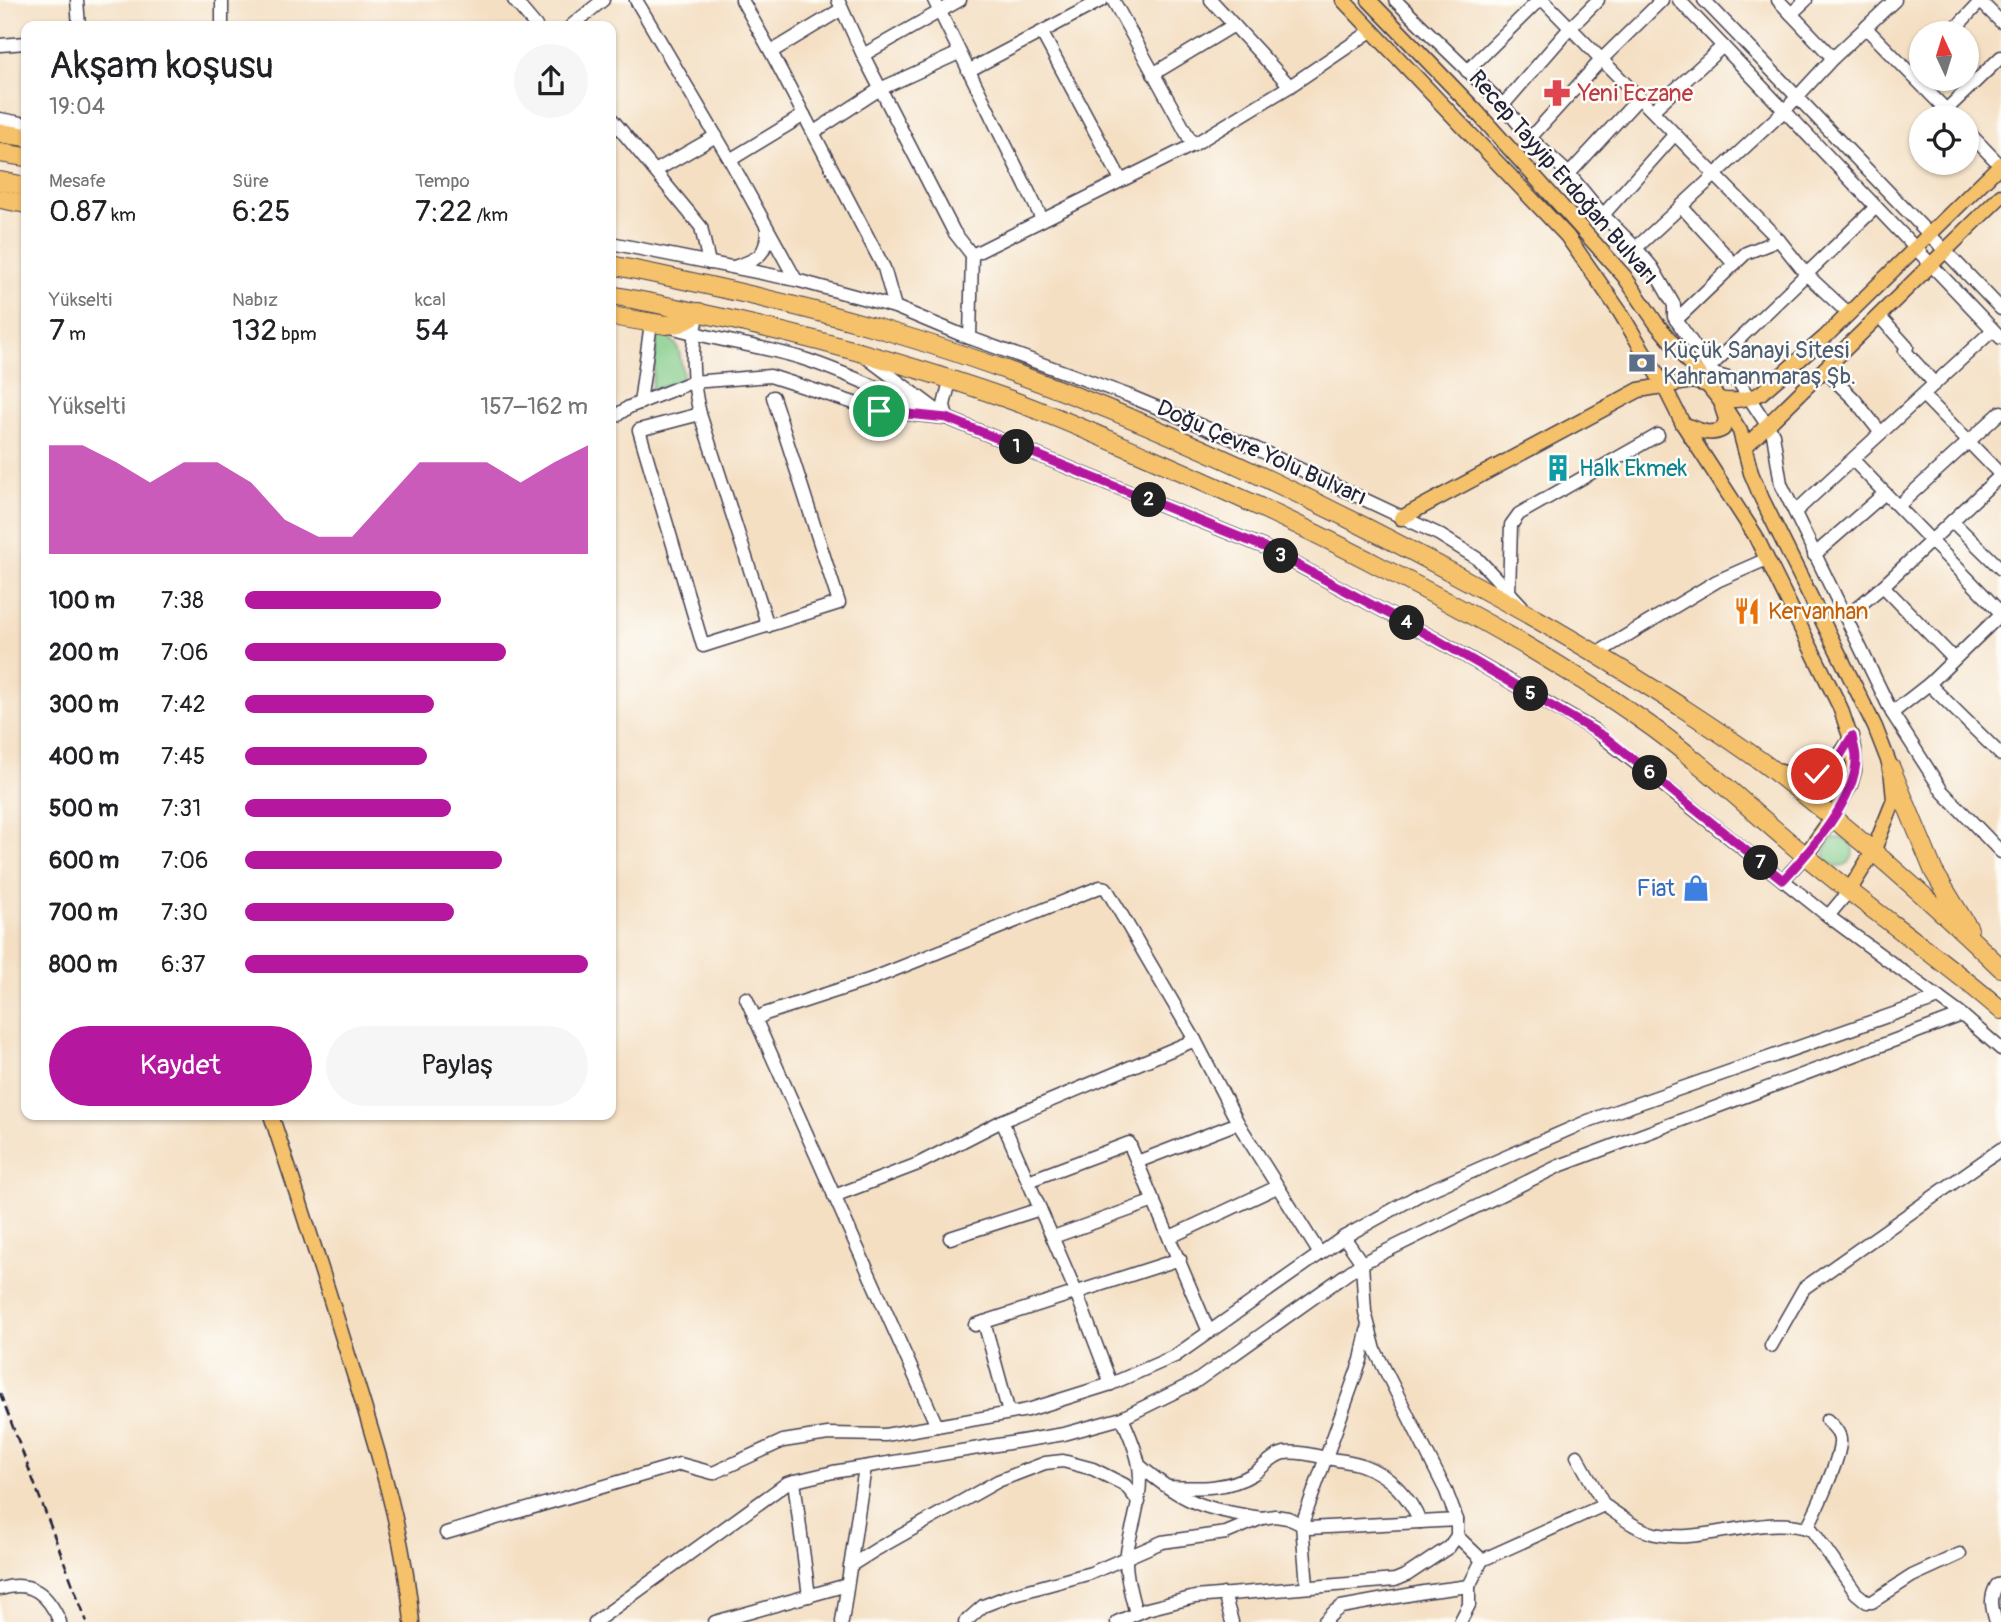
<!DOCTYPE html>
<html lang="tr">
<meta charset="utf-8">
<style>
body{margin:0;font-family:Pangolin,sans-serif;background:#f6f6f6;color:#202124;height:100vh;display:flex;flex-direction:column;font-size:26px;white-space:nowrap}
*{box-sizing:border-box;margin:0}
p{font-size:23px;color:#757577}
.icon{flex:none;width:38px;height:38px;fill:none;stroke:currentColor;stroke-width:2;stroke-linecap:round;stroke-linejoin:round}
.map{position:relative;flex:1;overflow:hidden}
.details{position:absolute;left:21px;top:21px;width:595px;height:1099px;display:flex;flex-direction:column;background:#fff;border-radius:14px;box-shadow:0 2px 5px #0004}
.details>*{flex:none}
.needle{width:46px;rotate:356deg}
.tools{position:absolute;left:1909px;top:21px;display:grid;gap:14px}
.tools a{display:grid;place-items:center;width:70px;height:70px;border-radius:50%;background:#fff;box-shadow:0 2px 5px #0004;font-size:35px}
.pin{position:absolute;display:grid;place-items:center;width:60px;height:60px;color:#fff;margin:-30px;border:4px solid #fff;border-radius:50%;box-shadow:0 2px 7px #0007}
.km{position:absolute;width:35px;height:35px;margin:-18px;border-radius:50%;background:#222;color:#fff;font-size:19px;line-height:35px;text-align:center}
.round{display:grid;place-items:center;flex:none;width:74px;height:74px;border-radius:37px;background:#f6f6f6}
.overview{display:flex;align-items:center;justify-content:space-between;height:119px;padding:0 28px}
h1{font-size:38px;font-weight:600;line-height:52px}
.metrics{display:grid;grid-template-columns:repeat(3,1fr);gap:10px;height:119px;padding:7px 28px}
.metrics div{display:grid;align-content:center}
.metrics b{font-size:30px;font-weight:600}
.metrics small{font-size:19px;font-weight:400}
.metrics p{font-size:19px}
.chart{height:196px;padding:14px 28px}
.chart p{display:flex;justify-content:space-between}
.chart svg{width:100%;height:126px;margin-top:7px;fill:#b5179e;opacity:.7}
.primary-button{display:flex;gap:14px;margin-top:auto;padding:14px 28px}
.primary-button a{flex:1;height:80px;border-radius:42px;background:#b5179e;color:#fff;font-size:28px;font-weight:600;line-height:80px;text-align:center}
.primary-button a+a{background:#f6f6f6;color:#202124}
ul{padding:0 28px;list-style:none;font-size:23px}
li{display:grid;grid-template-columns:112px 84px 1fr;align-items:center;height:52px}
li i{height:18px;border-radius:9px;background:#b5179e}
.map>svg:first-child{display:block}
</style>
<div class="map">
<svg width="2001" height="1622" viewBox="0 0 2001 1622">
<rect width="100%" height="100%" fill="#fdfcf7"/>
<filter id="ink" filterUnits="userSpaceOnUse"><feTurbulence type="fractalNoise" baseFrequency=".0143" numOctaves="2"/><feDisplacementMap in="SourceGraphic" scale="14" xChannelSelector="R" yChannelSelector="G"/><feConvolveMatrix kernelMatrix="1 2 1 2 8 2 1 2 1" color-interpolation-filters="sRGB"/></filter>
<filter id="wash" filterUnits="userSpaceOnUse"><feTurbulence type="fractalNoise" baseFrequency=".00686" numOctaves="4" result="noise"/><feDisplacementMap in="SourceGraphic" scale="28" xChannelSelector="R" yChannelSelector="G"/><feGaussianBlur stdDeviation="1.57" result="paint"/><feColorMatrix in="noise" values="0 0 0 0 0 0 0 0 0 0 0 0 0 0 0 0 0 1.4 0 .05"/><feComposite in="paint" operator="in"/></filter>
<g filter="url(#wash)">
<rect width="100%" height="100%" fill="#f4dfc3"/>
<g fill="#80ca87" stroke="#517661" stroke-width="2">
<path d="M 658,332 C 682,342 679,352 683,376 L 680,381 L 651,391 Z"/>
<circle cx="1839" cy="852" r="14"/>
</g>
</g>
<g filter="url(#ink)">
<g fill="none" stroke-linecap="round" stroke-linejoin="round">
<defs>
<g id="minor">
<polyline points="77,0 79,26"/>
<polyline points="514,0 536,26"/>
<polyline points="636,0 730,160 796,280"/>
<polyline points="742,0 771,52 884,268 895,307"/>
<polyline points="838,0 863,55 954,232 972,255 970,338"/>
<polyline points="934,0 1042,219"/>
<polyline points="1113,0 1193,145"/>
<polyline points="1211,0 1290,86"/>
<polyline points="1395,0 1503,105 1530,138 1569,174 1603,215 1636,248 1652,267 1674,305 1674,317 1714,374 1738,381 1773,434 1781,484 1892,713 1942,791 2001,852"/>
<polyline points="1543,0 1779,240 1807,275 1848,313"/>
<polyline points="1679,0 2001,338"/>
<polyline points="1704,0 2001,309"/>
<polyline points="1778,0 1833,58"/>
<polyline points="1979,0 2001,22"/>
<polyline points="1791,14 1806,0"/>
<polyline points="222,26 222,0"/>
<polyline points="571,26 603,0"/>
<polyline points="1865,27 1953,117"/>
<polyline points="1042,33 1121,180"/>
<polyline points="1951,33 1980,2"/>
<polyline points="0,45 26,43"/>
<polyline points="771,52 842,9"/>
<polyline points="863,55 960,0"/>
<polyline points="968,71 1102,0"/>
<polyline points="1467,71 1539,0"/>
<polyline points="1153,74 1234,25"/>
<polyline points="1503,105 1570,28 1598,0"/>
<polyline points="1653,110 1723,46"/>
<polyline points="1946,110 2001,57"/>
<polyline points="611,118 701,227 709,263"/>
<polyline points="0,119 26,124"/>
<polyline points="1967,131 2000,165"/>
<polyline points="814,132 880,89 959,53"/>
<polyline points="1530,138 1601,60 1662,0"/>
<polyline points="730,160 804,115"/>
<polyline points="655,171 716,136"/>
<polyline points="1569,174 1638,99"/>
<polyline points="1681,206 1734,264"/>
<polyline points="1603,215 1675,134"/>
<polyline points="611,243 796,280 895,307 962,335 1127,395 1257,449 1438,534 1478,559 1522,606"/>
<polyline points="1636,248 1785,110 1833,58 1895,0"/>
<polyline points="972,255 1193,145 1290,86 1371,31"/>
<path d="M 734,267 C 756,260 767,256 767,231"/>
<path d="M 699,312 C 690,349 691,377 700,414 L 768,626"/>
<polyline points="1879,316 1907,347 1905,351 1935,384"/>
<polyline points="1676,320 1746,253 1779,240"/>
<path d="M 669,326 C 712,340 758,345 801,358 C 845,372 886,392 927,410"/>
<polyline points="867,358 947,418 1264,547 1434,638 1594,730 1828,916 1962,1015 2001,1049"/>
<polyline points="1710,367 1876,207"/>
<polyline points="1824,370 1854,399 1881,433"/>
<polyline points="1923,395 2001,475"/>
<polyline points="640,403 651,323"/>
<polyline points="700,414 639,430 703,646 839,603 773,397"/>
<polyline points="947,418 944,405 950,381"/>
<polyline points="611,419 629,407 692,382 770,376 879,411 946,418"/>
<polyline points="1853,460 2001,613"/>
<polyline points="1898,506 2001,412"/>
<polyline points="1795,512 1993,330"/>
<polyline points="1952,521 2001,569"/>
<polyline points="1814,555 1885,493"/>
<polyline points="1883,586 1954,659"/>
<polyline points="1509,593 1511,525 1519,514 1658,435"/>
<polyline points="1846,617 1883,586 2001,475"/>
<polyline points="1596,654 1717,581 1767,559"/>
<polyline points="1929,684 2001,755"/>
<polyline points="1892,713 1929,684 2001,614"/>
<polyline points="1783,880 1805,856"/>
<polyline points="1828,916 1849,891"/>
<polyline points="746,998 937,1426"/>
<polyline points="755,1020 765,1014 869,980 1100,887 1106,888 1195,1040 1238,1123 1320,1254"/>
<polyline points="1002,1121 1076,1292 1111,1384"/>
<polyline points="1137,1162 1238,1123"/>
<polyline points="1028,1181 1129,1143 1209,1332"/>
<polyline points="834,1196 918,1164 1002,1121 1195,1040"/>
<polyline points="1053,1237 1154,1201"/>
<polyline points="1170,1237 1277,1187"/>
<polyline points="950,1238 1040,1209"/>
<polyline points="984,1322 1009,1413"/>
<polyline points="975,1325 1180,1259"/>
<polyline points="1771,1346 1804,1288 2001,1149"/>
<path d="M 1122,1418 C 1140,1457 1145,1474 1135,1517 C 1132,1531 1127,1546 1126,1560 C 1126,1578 1131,1596 1136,1613"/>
<polyline points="1577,1456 1604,1505"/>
<path d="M 1139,1465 C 1183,1503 1206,1510 1262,1518"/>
<polyline points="794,1481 809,1596"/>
<path d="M 1168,1487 C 1197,1488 1227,1490 1253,1474 C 1263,1468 1271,1456 1284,1453 C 1297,1451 1314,1455 1327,1458 C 1339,1461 1353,1461 1364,1466 C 1389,1475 1410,1497 1420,1522"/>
<path d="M 1807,1528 C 1816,1511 1839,1461 1840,1443 C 1841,1433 1834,1427 1827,1420"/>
<polyline points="446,1533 680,1464 713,1473 783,1441 828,1434 885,1435 1028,1410 1111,1384 1175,1356 1344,1237 1419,1195 1588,1121 1939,998"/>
<path d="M 1457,1536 L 1482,1560 L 1604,1505 C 1619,1515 1637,1530 1655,1534 C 1705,1545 1764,1512 1812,1530 L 1856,1593 L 1867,1602 L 1872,1602 L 1912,1576 L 1960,1554"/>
<polyline points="850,1566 877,1549 998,1481 1045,1463 1063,1461 1093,1469 1125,1485 1139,1502"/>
<polyline points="1307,1586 1302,1524 1361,1360 1367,1331"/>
<path d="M 0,1589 C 31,1579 48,1594 60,1622"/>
<polyline points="1224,1594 1232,1622"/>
<polyline points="595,1622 787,1483 833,1472 1064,1434 1122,1418 1195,1382 1362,1263 1559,1166 1962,1015"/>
<polyline points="715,1622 847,1585"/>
<polyline points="842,1622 865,1467"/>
<polyline points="965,1622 983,1606 1011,1595 1091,1573 1162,1542 1226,1533 1262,1518 1275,1516 1288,1518 1309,1528 1457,1520"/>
<polyline points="1117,1622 1147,1609 1195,1597 1395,1580 1407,1575 1449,1547 1457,1536 1457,1520 1446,1491 1375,1350 1365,1312 1362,1263 1344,1237"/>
<polyline points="1324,1622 1334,1612 1341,1607 1424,1592 1469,1586 1482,1560"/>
<polyline points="1460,1622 1469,1605 1469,1586"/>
<path d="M 1996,1622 C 1992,1608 1989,1598 1997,1585 L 2001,1584"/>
</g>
<g id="major">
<polyline points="1343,0 1567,236 1620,312 1664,386 1683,424 1755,535 1840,707 1854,748 1854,771 1850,785 1832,818 1805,856"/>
<polyline points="1369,0 1475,110 1624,276 1656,323 1719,399 1740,431 1751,473 1762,499 1875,727 1891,768 1894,800 1873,852 1849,891"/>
<path d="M 1719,399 C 1735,402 1747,400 1761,393 L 1824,338 L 2001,164"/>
<path d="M 1683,424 C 1697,429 1709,437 1723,429 L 1726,419 L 1722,407"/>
<polyline points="1745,447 2001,196"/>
<polyline points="1401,518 1639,390 1692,381 1708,385"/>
<path d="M 1777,771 C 1817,783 1833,771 1852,736"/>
<path d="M 271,1115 C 298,1196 324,1277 349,1358 C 376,1445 404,1531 412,1622"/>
</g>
<g id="highway">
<polyline points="0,133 26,137"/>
<polyline points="0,153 26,157"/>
<polyline points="0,181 26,186"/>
<polyline points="0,199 26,204"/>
<path d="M 611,265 C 701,283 792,303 881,329 C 1084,389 1278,478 1464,579 C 1533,616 1602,656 1669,699 C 1704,722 1740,745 1774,771 C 1853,832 1929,898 2001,968"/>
<path d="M 611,295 C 746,320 881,354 1011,400 C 1058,417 1105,438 1151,458 C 1229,492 1306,527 1381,567 C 1471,613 1560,662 1642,720 C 1701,761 1752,812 1807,857 C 1870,910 1939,956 2001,1010"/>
<polyline points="611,316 666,325 680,323 699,312"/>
<polyline points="1891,768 1934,872 1969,929"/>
</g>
</defs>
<use href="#minor" stroke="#423e4f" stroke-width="15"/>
<use href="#major" stroke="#423e4f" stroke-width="17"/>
<use href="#highway" stroke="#423e4f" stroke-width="20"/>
<use href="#minor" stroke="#fff" stroke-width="12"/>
<use href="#major" stroke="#f5c16b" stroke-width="14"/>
<use href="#highway" stroke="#f5c16b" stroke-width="18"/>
<polyline stroke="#22223b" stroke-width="2.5" stroke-dasharray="10 5" stroke-linecap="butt" points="0,1393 87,1622"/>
</g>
</g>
<g fill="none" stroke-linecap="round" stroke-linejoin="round" filter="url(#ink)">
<defs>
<path id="route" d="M 879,411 L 947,418 L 1264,547 L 1434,638 L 1605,737 L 1783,880 C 1809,852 1857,799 1856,758 C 1856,751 1853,743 1852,736 L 1837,761 L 1817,774"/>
</defs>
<use href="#route" stroke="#fff" stroke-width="14"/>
<use href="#route" stroke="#b5179e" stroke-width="9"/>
</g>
<defs>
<symbol id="pharmacy-bare" viewBox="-9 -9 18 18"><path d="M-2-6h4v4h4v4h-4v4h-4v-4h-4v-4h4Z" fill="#e0444e" stroke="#fdfcf7" stroke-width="2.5" paint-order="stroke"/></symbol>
<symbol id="bank-bare" viewBox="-9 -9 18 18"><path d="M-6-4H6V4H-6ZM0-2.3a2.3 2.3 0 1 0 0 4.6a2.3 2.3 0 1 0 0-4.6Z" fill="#5c6f8a" stroke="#fdfcf7" stroke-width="2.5" paint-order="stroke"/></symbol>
<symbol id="building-bare" viewBox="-9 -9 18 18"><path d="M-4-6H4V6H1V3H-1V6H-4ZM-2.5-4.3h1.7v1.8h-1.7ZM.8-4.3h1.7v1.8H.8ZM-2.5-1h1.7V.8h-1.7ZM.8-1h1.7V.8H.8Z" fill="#0f9aa8" stroke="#fdfcf7" stroke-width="2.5" paint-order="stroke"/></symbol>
<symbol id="restaurant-bare" viewBox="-9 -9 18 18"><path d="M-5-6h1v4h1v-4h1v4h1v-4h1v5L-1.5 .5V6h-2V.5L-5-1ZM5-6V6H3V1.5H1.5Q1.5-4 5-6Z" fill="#e8710a" stroke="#fdfcf7" stroke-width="2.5" paint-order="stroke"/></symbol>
<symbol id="shop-bare" viewBox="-9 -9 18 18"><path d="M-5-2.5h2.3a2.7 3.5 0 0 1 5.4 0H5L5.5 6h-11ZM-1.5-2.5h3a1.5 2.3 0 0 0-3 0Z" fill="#3f7fe0" stroke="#fdfcf7" stroke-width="2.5" paint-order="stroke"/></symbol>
</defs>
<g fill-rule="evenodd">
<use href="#pharmacy-bare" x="1538" y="74" width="38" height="38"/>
<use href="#bank-bare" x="1623" y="344" width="38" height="38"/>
<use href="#building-bare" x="1539" y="449" width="38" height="38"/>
<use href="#restaurant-bare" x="1728" y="592" width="38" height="38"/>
<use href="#shop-bare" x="1677" y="869" width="38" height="38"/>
</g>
<g text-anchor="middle" stroke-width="5" stroke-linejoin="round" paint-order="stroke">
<g font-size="23" fill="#be3a42" stroke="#fdfcf7" text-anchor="start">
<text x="1578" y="101">Yeni Eczane</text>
</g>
<g font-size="23" fill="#22223b" stroke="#fdfcf7">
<text transform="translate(1564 177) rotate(49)" y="8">Recep Tayyip Erdoğan Bulvarı</text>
<text transform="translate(1262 452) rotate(24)" y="8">Doğu Çevre Yolu Bulvarı</text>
</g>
<g font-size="23" fill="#4e5e75" stroke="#fdfcf7" text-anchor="start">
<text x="1663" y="358">Küçük Sanayi Sitesi<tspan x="1663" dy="26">Kahramanmaraş Şb.</tspan></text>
</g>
<g font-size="23" fill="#0d838f" stroke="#fdfcf7" text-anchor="start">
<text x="1579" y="476">Halk Ekmek</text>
</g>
<g font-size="23" fill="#c56008" stroke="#fdfcf7" text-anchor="start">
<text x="1768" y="619">Kervanhan</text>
</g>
<g font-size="23" fill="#366cbe" stroke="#fdfcf7" text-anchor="end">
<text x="1675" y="896">Fiat</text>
</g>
</g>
</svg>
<div class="tools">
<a><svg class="needle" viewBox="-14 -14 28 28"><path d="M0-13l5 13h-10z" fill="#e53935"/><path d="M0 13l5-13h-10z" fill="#757577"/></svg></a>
<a><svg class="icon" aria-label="locate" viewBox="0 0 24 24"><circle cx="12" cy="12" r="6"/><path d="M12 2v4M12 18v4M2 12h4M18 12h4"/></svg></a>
</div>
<div class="pin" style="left:879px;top:411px;background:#1e9e55"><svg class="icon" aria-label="arrive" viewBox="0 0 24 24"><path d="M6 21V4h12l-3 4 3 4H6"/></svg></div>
<div class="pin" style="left:1817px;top:774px;background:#d93025"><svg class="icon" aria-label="check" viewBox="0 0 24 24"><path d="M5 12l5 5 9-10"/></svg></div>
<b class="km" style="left:1017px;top:447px">1</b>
<b class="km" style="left:1149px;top:500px">2</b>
<b class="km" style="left:1281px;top:556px">3</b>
<b class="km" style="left:1407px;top:623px">4</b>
<b class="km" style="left:1531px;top:694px">5</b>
<b class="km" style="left:1650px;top:773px">6</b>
<b class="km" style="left:1761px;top:863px">7</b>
<section class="details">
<div class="overview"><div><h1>Akşam koşusu</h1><p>19:04</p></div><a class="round"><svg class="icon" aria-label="share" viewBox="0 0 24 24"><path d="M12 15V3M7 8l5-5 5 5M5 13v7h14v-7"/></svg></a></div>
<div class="metrics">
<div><p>Mesafe</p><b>0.87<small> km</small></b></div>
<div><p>Süre</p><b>6:25</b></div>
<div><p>Tempo</p><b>7:22<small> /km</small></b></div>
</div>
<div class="metrics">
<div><p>Yükselti</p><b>7<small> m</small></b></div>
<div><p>Nabız</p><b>132<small> bpm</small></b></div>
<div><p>kcal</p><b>54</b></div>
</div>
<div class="chart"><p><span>Yükselti</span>157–162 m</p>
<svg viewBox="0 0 160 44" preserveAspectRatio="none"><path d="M0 44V6L10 6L20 12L30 19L40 12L50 12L60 19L70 32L80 38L90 38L100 25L110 12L120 12L130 12L140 19L150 12L160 6V44z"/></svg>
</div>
<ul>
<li><b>100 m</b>7:38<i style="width:57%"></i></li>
<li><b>200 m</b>7:06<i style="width:76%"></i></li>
<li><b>300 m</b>7:42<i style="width:55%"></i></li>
<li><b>400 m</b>7:45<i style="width:53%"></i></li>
<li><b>500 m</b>7:31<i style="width:60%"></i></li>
<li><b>600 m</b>7:06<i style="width:75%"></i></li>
<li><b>700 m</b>7:30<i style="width:61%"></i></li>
<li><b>800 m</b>6:37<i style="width:100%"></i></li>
</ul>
<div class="primary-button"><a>Kaydet</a><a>Paylaş</a></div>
</section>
</div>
